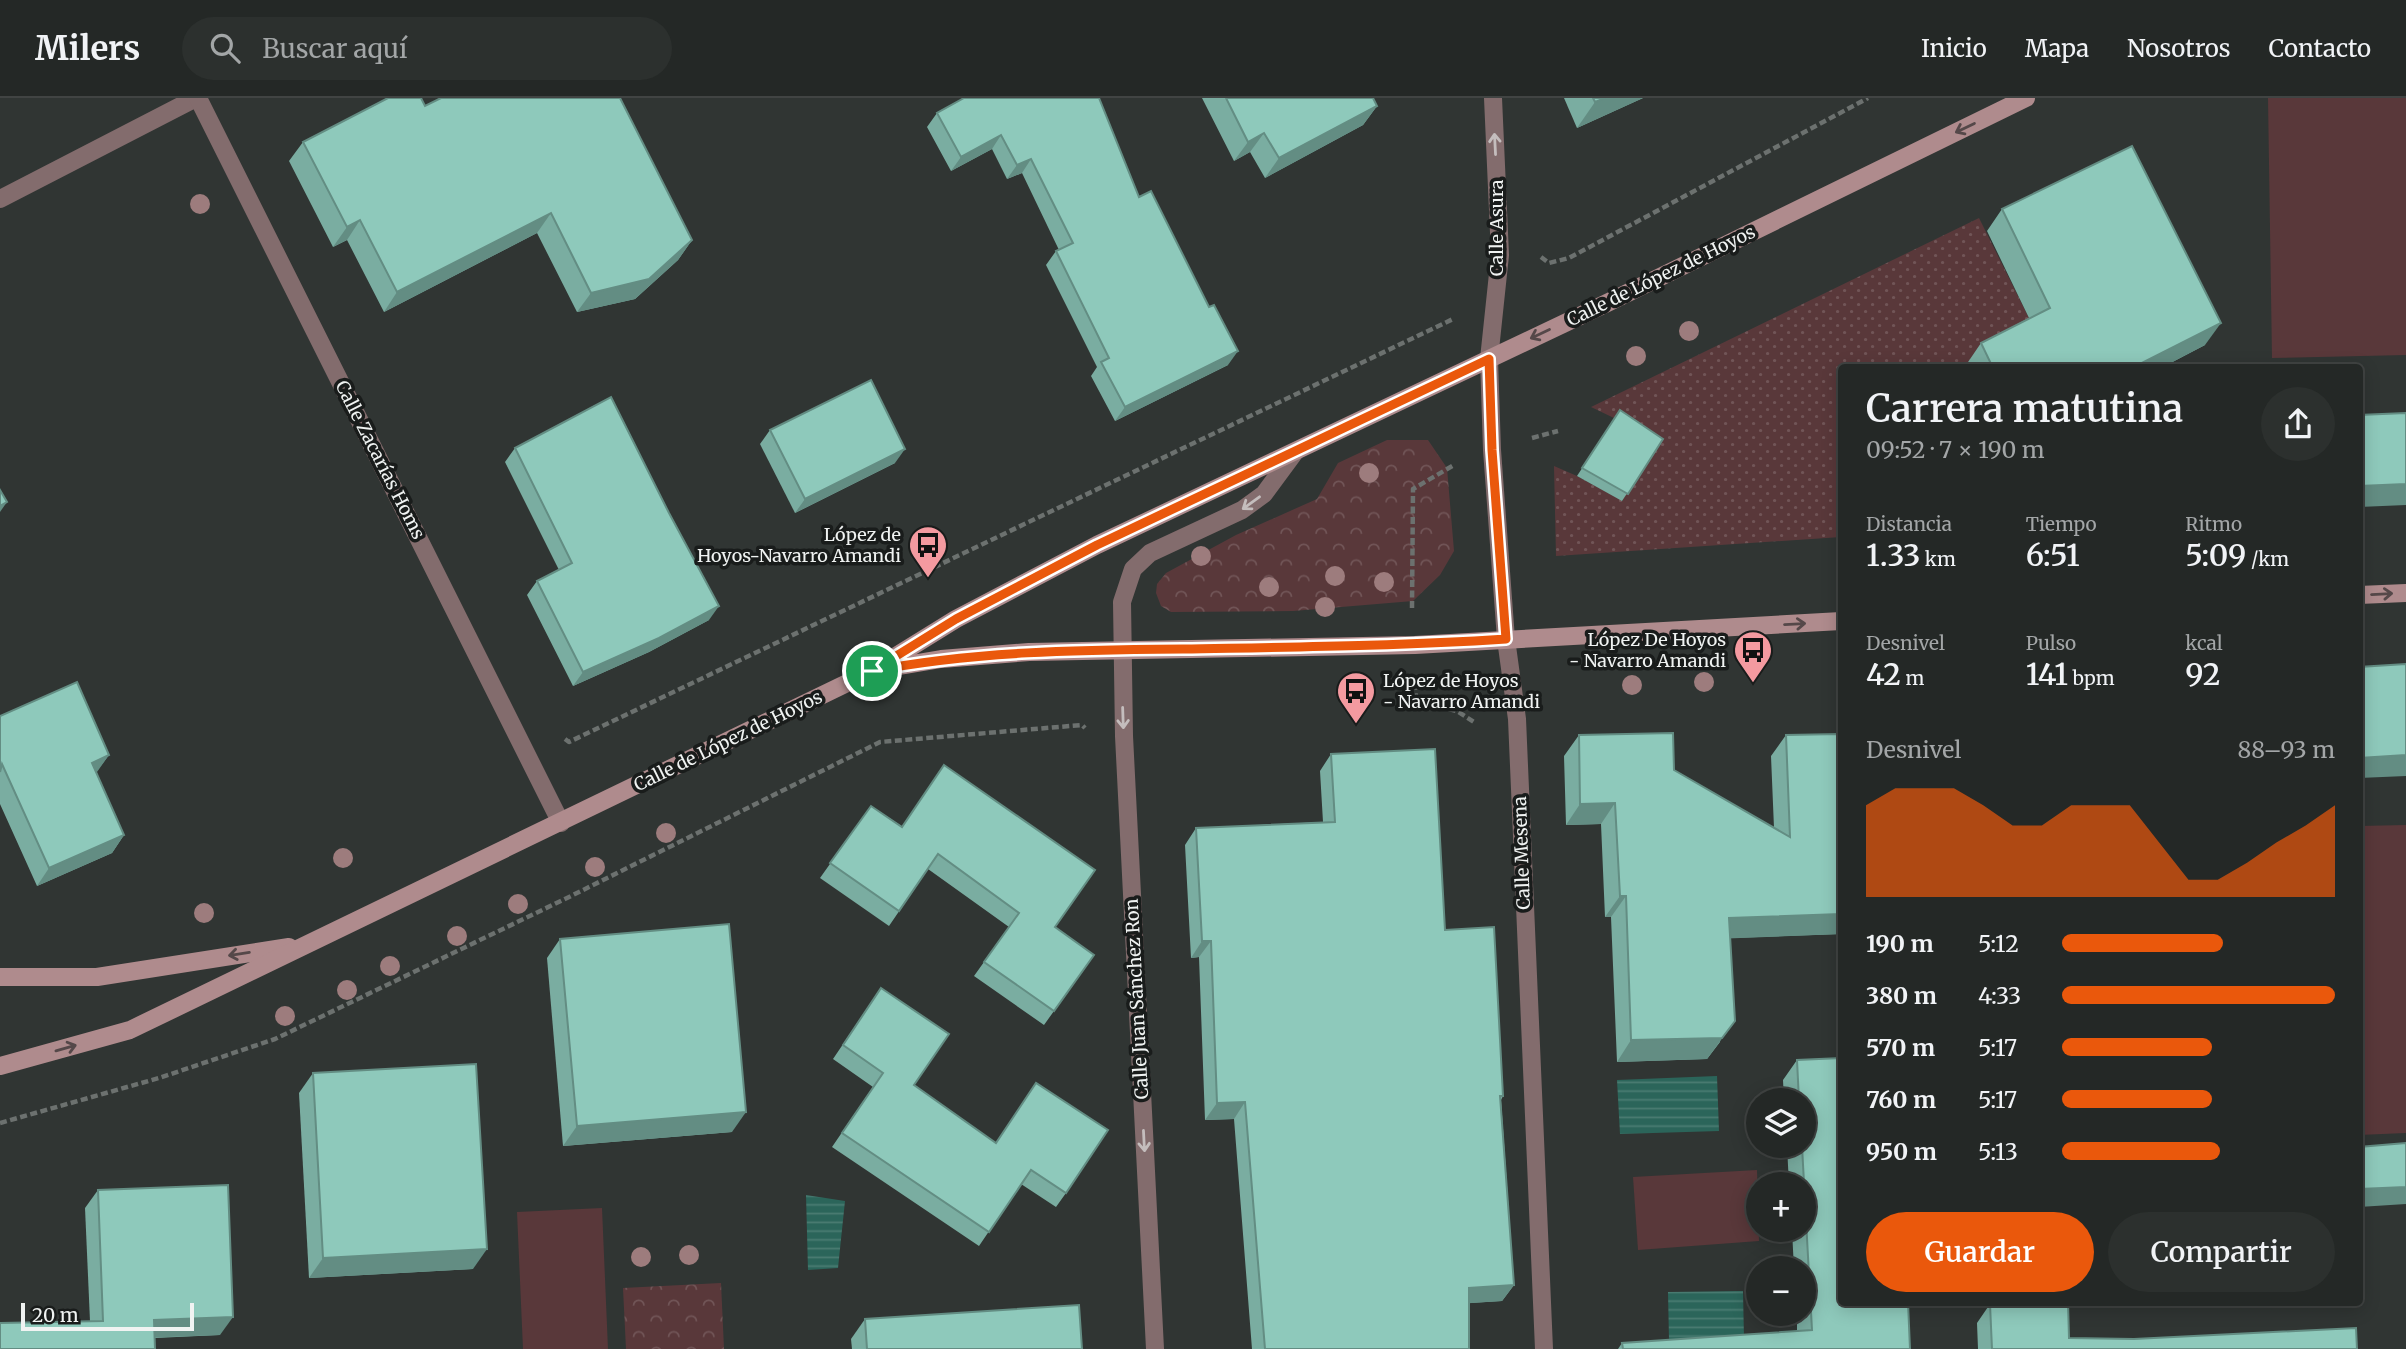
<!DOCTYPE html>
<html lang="es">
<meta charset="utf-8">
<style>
body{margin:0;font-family:Merriweather,serif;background:#2c302e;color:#f1f3f6;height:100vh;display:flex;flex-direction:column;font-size:26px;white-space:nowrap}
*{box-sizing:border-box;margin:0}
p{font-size:23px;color:#a3a6a7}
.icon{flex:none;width:38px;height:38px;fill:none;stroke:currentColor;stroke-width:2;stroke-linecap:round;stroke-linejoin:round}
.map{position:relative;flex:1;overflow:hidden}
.drawer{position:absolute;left:1838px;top:266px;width:525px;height:942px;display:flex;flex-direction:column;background:#242826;border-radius:7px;box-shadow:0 4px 18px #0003,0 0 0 2px #414443}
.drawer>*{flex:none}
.buttons{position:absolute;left:1746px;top:990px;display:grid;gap:14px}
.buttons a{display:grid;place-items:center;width:70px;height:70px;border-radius:50%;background:#242826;box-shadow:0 4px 18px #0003,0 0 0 2px #414443;font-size:35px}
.scale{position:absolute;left:21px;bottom:18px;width:173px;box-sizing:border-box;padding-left:7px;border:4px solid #f0f3f2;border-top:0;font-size:19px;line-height:24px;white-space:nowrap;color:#f0f3f2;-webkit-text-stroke:5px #191c1b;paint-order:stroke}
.pin{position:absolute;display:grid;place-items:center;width:60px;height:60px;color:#fff;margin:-30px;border:4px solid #fff;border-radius:50%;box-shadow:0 2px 7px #0007}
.round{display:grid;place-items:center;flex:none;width:74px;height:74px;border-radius:37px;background:#2c302e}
.overview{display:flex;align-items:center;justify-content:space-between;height:119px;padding:0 28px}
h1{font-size:38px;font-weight:600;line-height:52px}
.stats{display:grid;grid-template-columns:repeat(3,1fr);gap:10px;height:119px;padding:7px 28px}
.stats div{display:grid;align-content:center}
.stats b{font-size:30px;font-weight:600}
.stats small{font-size:19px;font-weight:400}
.stats p{font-size:19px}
.chart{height:196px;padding:14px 28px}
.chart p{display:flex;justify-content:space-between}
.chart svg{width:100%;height:126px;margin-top:7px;fill:#ea580c;opacity:.7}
.button{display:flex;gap:14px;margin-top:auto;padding:14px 28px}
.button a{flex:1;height:80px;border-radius:42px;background:#ea580c;color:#fff;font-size:28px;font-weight:600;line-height:80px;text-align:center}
.button a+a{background:#2c302e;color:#f1f3f6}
ul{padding:0 28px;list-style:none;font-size:23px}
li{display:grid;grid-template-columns:112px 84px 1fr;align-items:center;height:52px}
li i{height:18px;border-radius:9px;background:#ea580c}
header{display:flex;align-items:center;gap:42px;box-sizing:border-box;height:98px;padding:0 35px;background:#242826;border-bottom:2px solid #414443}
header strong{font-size:33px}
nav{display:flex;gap:38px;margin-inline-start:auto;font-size:24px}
.search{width:490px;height:63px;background:#2c302e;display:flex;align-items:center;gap:18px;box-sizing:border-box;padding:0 24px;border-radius:38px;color:#a3a6a7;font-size:26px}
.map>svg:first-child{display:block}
</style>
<header>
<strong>Milers</strong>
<div class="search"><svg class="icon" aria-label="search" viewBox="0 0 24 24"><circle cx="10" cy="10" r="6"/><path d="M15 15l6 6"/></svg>Buscar aquí</div>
<nav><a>Inicio</a><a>Mapa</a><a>Nosotros</a><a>Contacto</a></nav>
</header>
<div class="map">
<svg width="2406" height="1251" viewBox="0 0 2406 1251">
<defs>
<pattern id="park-crowns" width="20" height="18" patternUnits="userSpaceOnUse" patternTransform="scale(1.75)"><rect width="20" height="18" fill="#59383a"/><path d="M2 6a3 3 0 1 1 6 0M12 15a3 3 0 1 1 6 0" fill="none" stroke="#715557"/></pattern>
<pattern id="garden-dots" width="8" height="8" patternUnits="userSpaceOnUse" patternTransform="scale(1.75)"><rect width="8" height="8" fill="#59383a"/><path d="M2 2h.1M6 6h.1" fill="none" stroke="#715557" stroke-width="1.8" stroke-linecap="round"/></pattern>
<pattern id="water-rules" width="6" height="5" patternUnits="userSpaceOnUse" patternTransform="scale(1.75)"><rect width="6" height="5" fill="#2b655a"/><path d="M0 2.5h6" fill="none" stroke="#4a7c72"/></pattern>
</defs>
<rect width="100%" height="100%" fill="#303533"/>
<g fill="url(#park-crowns)">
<polygon points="1387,342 1428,342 1447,370 1454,453 1440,477 1413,503 1293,513 1171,514 1161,508 1156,495 1157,486 1166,475 1236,437 1317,401 1338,365"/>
<polygon points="721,1185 724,1251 626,1251 623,1190"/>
</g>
<polygon fill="url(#garden-dots)" points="1979,120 2035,232 1966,267 1967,269 1841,270 1841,439 1556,458 1554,368 1577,378 1623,403 1614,320 1591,309"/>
<g fill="#59383a">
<polygon points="2268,0 2406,0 2406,257 2272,260"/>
<polygon points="2406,727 2406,1035 2359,1037 2359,728"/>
<polygon points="1757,1072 1759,1143 1638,1152 1633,1079"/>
<polygon points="602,1110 608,1251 523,1251 517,1114"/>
</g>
<g fill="url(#water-rules)">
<polygon points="1717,978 1719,1033 1620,1036 1617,982"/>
<polygon points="806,1097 845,1103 838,1170 808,1172"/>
<polygon points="1743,1193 1744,1241 1669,1242 1668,1194"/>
</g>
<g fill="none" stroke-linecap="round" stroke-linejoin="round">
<g stroke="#6c716f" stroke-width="4.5" stroke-dasharray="7 3.5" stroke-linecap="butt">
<polyline points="1541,159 1549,165 1569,160 1868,0"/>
<polyline points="1532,340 1558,333"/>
<polyline points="1412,510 1413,391 1454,367"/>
<polyline points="1415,585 1416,604 1457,613 1474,624"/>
<polyline points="565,641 569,644 1453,221"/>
<polyline points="0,1025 159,980 275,941 567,800 880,644 1082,627 1085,630"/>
</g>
<polyline stroke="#836c6d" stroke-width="18" points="0,101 196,0"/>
<g stroke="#836c6d" stroke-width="18">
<polyline points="198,0 561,725"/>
<polyline points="1493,0 1500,157 1489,261 1492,352 1506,541 1517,621 1544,1251"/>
<polyline points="1155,1251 1124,638 1122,504 1133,471 1150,455 1242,412 1264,396 1295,354"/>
</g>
<g stroke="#af8b8d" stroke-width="18">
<polyline points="2359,497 2406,495"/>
<polyline points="882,571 941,561 1029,554 1415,547 1841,523"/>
<polyline points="0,879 97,879 289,849"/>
<polyline points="0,968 130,932 872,573 956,521 1097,447 1605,206 2026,0"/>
</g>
</g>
<g fill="#9d7c7d">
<circle cx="200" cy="106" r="10"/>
<circle cx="1689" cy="233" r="10"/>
<circle cx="1636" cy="258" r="10"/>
<circle cx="1369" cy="375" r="10"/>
<circle cx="1201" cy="458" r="10"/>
<circle cx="1335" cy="478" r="10"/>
<circle cx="1384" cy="484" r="10"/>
<circle cx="1269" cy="489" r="10"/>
<circle cx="1325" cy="509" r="10"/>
<circle cx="1704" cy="584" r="10"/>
<circle cx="1632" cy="587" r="10"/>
<circle cx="666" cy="735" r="10"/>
<circle cx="343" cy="760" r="10"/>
<circle cx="595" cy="769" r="10"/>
<circle cx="518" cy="806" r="10"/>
<circle cx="204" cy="815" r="10"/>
<circle cx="457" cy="838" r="10"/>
<circle cx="390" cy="868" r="10"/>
<circle cx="347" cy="892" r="10"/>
<circle cx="285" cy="918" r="10"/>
<circle cx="689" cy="1157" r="10"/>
<circle cx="641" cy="1159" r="10"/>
</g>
<g fill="#7aada1">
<polygon points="964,0 1139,99 1228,267 1115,323 1091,278 1097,269 1046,167 1056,153 1059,152 1022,75 1007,81 992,51 951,73 927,29 937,15"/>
<polygon points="1202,0 1373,0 1377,8 1363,27 1265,80 1250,54 1234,63"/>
<polygon points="1564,0 1643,0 1577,30"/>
<polygon points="425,8 692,142 678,162 635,201 577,214 537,135 384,214 347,142 333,149 289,63 303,44"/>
<polygon points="2002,111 2205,247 2161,270 1967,270 1966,267 1981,245 2029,220 1987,133"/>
<polygon points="1620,312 1663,341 1622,403 1577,378"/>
<polygon points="770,332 895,365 795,415 760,346"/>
<polygon points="515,350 709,522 649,554 573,588 527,497 537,483 559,472 505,364"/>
<polygon points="0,618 109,657 96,674 124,737 112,755 37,788 0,706"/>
<polygon points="1841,636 1841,836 1730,840 1720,944 1707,961 1617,964 1611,819 1605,819 1601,726 1566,727 1564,658 1579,637 1674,672 1774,730 1771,658 1786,637"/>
<polygon points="1331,656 1445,832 1503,998 1501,1002 1514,1187 1502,1203 1469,1205 1469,1251 1252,1251 1234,1021 1205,1022 1199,859 1191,860 1185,747 1196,730 1323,724 1320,673"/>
<polygon points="871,708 1055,829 1094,857 1044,927 974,878 1009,829 928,771 889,828 820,780"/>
<polygon points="560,841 732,1034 563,1048 547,860"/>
<polygon points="881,890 914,987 1066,1095 1056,1109 1021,1086 979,1148 832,1049 873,989 833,961"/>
<polygon points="1797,962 1910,1251 1618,1251 1622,1245 1797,1233 1797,1216 1804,1216 1804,1171 1794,1171 1792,1132 1804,1132 1804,1087 1789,1087 1787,1048 1804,1048 1804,1003 1784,1003 1783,982"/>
<polygon points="313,975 473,1171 309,1180 299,995"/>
<polygon points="98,1092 220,1237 155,1240 90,1223 85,1110"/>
<polygon points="1990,1206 2069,1240 2357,1251 1978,1251 1977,1225"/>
<polygon points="865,1221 1082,1251 852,1251 851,1241"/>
</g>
<g fill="#638d83">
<polygon points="1605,0 1643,0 1577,30 1595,4"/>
<polygon points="1377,8 1363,27 1265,80 1279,60"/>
<polygon points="1264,35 1250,54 1234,63 1248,44"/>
<polygon points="1001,37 992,51 951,73 961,59"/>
<polygon points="1031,61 1022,75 1007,81 1017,67"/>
<polygon points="551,115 537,135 384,214 397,194"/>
<polygon points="360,122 347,142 333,149 347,129"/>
<polygon points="692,142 678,162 635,201 577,214 591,195"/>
<polygon points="2221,225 2205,247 2161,270 2132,270"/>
<polygon points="1238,253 1228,267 1115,323 1125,309"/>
<polygon points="905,351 895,365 795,415 805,401"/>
<polygon points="2406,386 2406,407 2359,409 2359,388"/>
<polygon points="7,404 0,414 0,408"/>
<polygon points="719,508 709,522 649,554 573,588 583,574"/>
<polygon points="109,657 97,674 80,682 92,665"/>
<polygon points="2406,657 2406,678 2359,680 2359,660"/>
<polygon points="1615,705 1601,726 1566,727 1580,706"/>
<polygon points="124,737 112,755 37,788 49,770"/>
<polygon points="1620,798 1626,798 1611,819 1605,819"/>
<polygon points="1841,816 1841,836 1714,841 1729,820"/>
<polygon points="1202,843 1211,843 1199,859 1191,860"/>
<polygon points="1735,923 1707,961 1617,964 1631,942"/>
<polygon points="1245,1004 1234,1021 1205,1022 1217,1005"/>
<polygon points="746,1014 732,1034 563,1048 577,1028"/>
<polygon points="2406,1089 2406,1106 2359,1109 2359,1091"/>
<polygon points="487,1151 473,1171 309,1180 323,1160"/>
<polygon points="1514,1187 1502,1203 1457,1206 1469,1190"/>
<polygon points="233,1219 220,1237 142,1240 154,1222"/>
</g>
<g fill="#8ec9bb" stroke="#638d83" stroke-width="2">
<polygon points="388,0 421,0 425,8 441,0 620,0 692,142 649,181 591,195 551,115 397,194 360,122 347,129 303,44"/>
<polygon points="964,0 1099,0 1139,99 1151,93 1209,209 1214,207 1238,253 1125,309 1101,264 1109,260 1056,153 1073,145 1031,61 1017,67 1001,37 961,59 937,15"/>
<polygon points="1226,0 1373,0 1377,8 1279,60 1264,35 1248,44"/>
<polygon points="1593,0 1605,0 1595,4"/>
<polygon points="2132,48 2221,225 2132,270 1993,270 1981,245 2050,210 2002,111"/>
<polygon points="871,282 905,351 805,401 770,332"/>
<polygon points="611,299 669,415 719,508 659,540 583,574 537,483 572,465 515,350"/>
<polygon points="1620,312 1663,341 1628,396 1582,370"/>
<polygon points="2406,315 2406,386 2359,388 2359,317"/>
<polygon points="0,392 7,404 0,408"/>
<polygon points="2406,566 2406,657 2359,660 2359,569"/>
<polygon points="77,584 109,657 92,665 124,737 49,770 2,666 0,674 0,618"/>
<polygon points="1673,635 1674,672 1790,739 1786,637 1841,636 1841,816 1729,820 1735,923 1722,940 1631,942 1626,798 1620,798 1615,705 1580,706 1579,637"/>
<polygon points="1435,651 1445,832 1494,829 1503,998 1500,998 1514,1187 1469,1190 1469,1251 1265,1251 1245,1004 1217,1005 1211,843 1202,843 1196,730 1335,724 1331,656"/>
<polygon points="944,667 1095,772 1055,829 1094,857 1054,913 984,864 1019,815 938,756 899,813 830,765 871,708 902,729"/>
<polygon points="729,826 746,1014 577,1028 560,841"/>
<polygon points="881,890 949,936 914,987 996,1045 1036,985 1108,1032 1066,1095 1031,1072 989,1134 842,1035 883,975 843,947"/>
<polygon points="1841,960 1841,1204 1908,1204 1910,1251 1623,1251 1622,1245 1812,1232 1802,1048 1804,1048 1804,1003 1799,1003 1797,962"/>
<polygon points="476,966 487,1151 323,1160 313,975"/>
<polygon points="2406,1045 2406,1089 2359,1091 2359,1049"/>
<polygon points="228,1087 233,1219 154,1222 155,1251 0,1251 0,1225 103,1223 98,1092"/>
<polygon points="2023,1204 2068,1204 2069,1240 2134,1241 2356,1230 2357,1251 1992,1251 1990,1206"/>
<polygon points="1079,1207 1082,1251 867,1251 865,1221"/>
</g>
<defs><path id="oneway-shaft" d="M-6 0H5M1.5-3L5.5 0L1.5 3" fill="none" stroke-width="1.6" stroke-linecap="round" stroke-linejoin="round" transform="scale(1.75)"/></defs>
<g stroke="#554849">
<use href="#oneway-shaft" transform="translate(1965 30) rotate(154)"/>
<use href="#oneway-shaft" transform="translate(1540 236) rotate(155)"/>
<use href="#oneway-shaft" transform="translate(2382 496) rotate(-3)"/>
<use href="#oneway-shaft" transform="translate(1795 526) rotate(-3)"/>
<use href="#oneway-shaft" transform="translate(239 856) rotate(171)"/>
<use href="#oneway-shaft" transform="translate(66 950) rotate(-16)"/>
</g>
<g stroke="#c4bdbd">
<use href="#oneway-shaft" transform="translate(1495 46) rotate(-93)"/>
<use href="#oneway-shaft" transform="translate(1251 405) rotate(144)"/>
<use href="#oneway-shaft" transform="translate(1123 620) rotate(88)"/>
<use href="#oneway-shaft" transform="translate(1144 1043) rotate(87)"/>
</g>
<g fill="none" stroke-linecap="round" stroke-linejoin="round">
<defs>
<path id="route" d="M 1489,261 L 1492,352 L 1506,541 C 1399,548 1291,549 1183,551 C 1079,552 975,553 872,573 L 956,521 L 1097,447 Z"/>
</defs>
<use href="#route" stroke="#fff" stroke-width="14"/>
<use href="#route" stroke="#ea580c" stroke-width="9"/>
</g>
<defs>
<symbol id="bus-pin" viewBox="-11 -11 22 30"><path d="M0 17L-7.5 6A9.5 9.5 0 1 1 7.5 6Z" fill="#f49aa0" stroke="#191c1b"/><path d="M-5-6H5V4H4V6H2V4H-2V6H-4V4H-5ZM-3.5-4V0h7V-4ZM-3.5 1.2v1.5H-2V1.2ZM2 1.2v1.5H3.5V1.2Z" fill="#111"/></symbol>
</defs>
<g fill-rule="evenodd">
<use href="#bus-pin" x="906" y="425" width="44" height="60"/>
<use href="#bus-pin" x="1731" y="530" width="44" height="60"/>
<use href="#bus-pin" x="1334" y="571" width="44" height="60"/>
</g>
<g text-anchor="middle" stroke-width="7" stroke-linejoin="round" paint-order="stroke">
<g font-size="18" fill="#f0f3f2" stroke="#191c1b">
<text transform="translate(1497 130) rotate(-90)" y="6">Calle Asura</text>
<text transform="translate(1661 178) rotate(-26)" y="6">Calle de López de Hoyos</text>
<text transform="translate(380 362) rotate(63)" y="6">Calle Zacarías Homs</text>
<text transform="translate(728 643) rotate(-26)" y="6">Calle de López de Hoyos</text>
<text transform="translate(1522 755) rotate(-92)" y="6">Calle Mesena</text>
<text transform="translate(1137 901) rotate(-93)" y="6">Calle Juan Sánchez Ron</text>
</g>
<g font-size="18" fill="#f0f3f2" stroke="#191c1b" text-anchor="end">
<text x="901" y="443">López de<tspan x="901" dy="21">Hoyos-Navarro Amandi</tspan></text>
<text x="1726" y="548">López De Hoyos<tspan x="1726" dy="21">- Navarro Amandi</tspan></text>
<text x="1383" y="589" text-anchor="start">López de Hoyos<tspan x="1383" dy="21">- Navarro Amandi</tspan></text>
</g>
</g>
</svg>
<div class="buttons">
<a><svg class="icon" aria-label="layers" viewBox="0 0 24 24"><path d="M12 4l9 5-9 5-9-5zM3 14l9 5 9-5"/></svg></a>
<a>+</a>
<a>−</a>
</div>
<div class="scale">20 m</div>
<div class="pin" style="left:872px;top:573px;background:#1e9e55"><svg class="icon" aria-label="arrive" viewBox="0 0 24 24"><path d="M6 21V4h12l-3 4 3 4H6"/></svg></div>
<section class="drawer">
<div class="overview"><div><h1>Carrera matutina</h1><p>09:52 · 7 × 190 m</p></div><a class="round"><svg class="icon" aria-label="share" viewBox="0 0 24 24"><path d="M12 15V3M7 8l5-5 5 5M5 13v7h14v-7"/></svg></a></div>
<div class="stats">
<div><p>Distancia</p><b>1.33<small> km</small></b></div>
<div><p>Tiempo</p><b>6:51</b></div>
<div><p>Ritmo</p><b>5:09<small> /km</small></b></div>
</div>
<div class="stats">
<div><p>Desnivel</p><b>42<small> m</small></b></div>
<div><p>Pulso</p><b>141<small> bpm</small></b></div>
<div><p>kcal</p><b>92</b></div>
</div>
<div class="chart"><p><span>Desnivel</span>88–93 m</p>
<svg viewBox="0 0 160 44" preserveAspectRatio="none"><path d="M0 44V12L10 6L20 6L30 6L40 12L50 19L60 19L70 12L80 12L90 12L100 25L110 38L120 38L130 32L140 25L150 19L160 12V44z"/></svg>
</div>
<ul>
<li><b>190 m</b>5:12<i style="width:59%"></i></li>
<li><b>380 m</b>4:33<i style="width:100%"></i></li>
<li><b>570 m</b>5:17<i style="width:55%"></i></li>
<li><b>760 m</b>5:17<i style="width:55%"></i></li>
<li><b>950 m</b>5:13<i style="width:58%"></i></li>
</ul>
<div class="button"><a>Guardar</a><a>Compartir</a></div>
</section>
</div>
